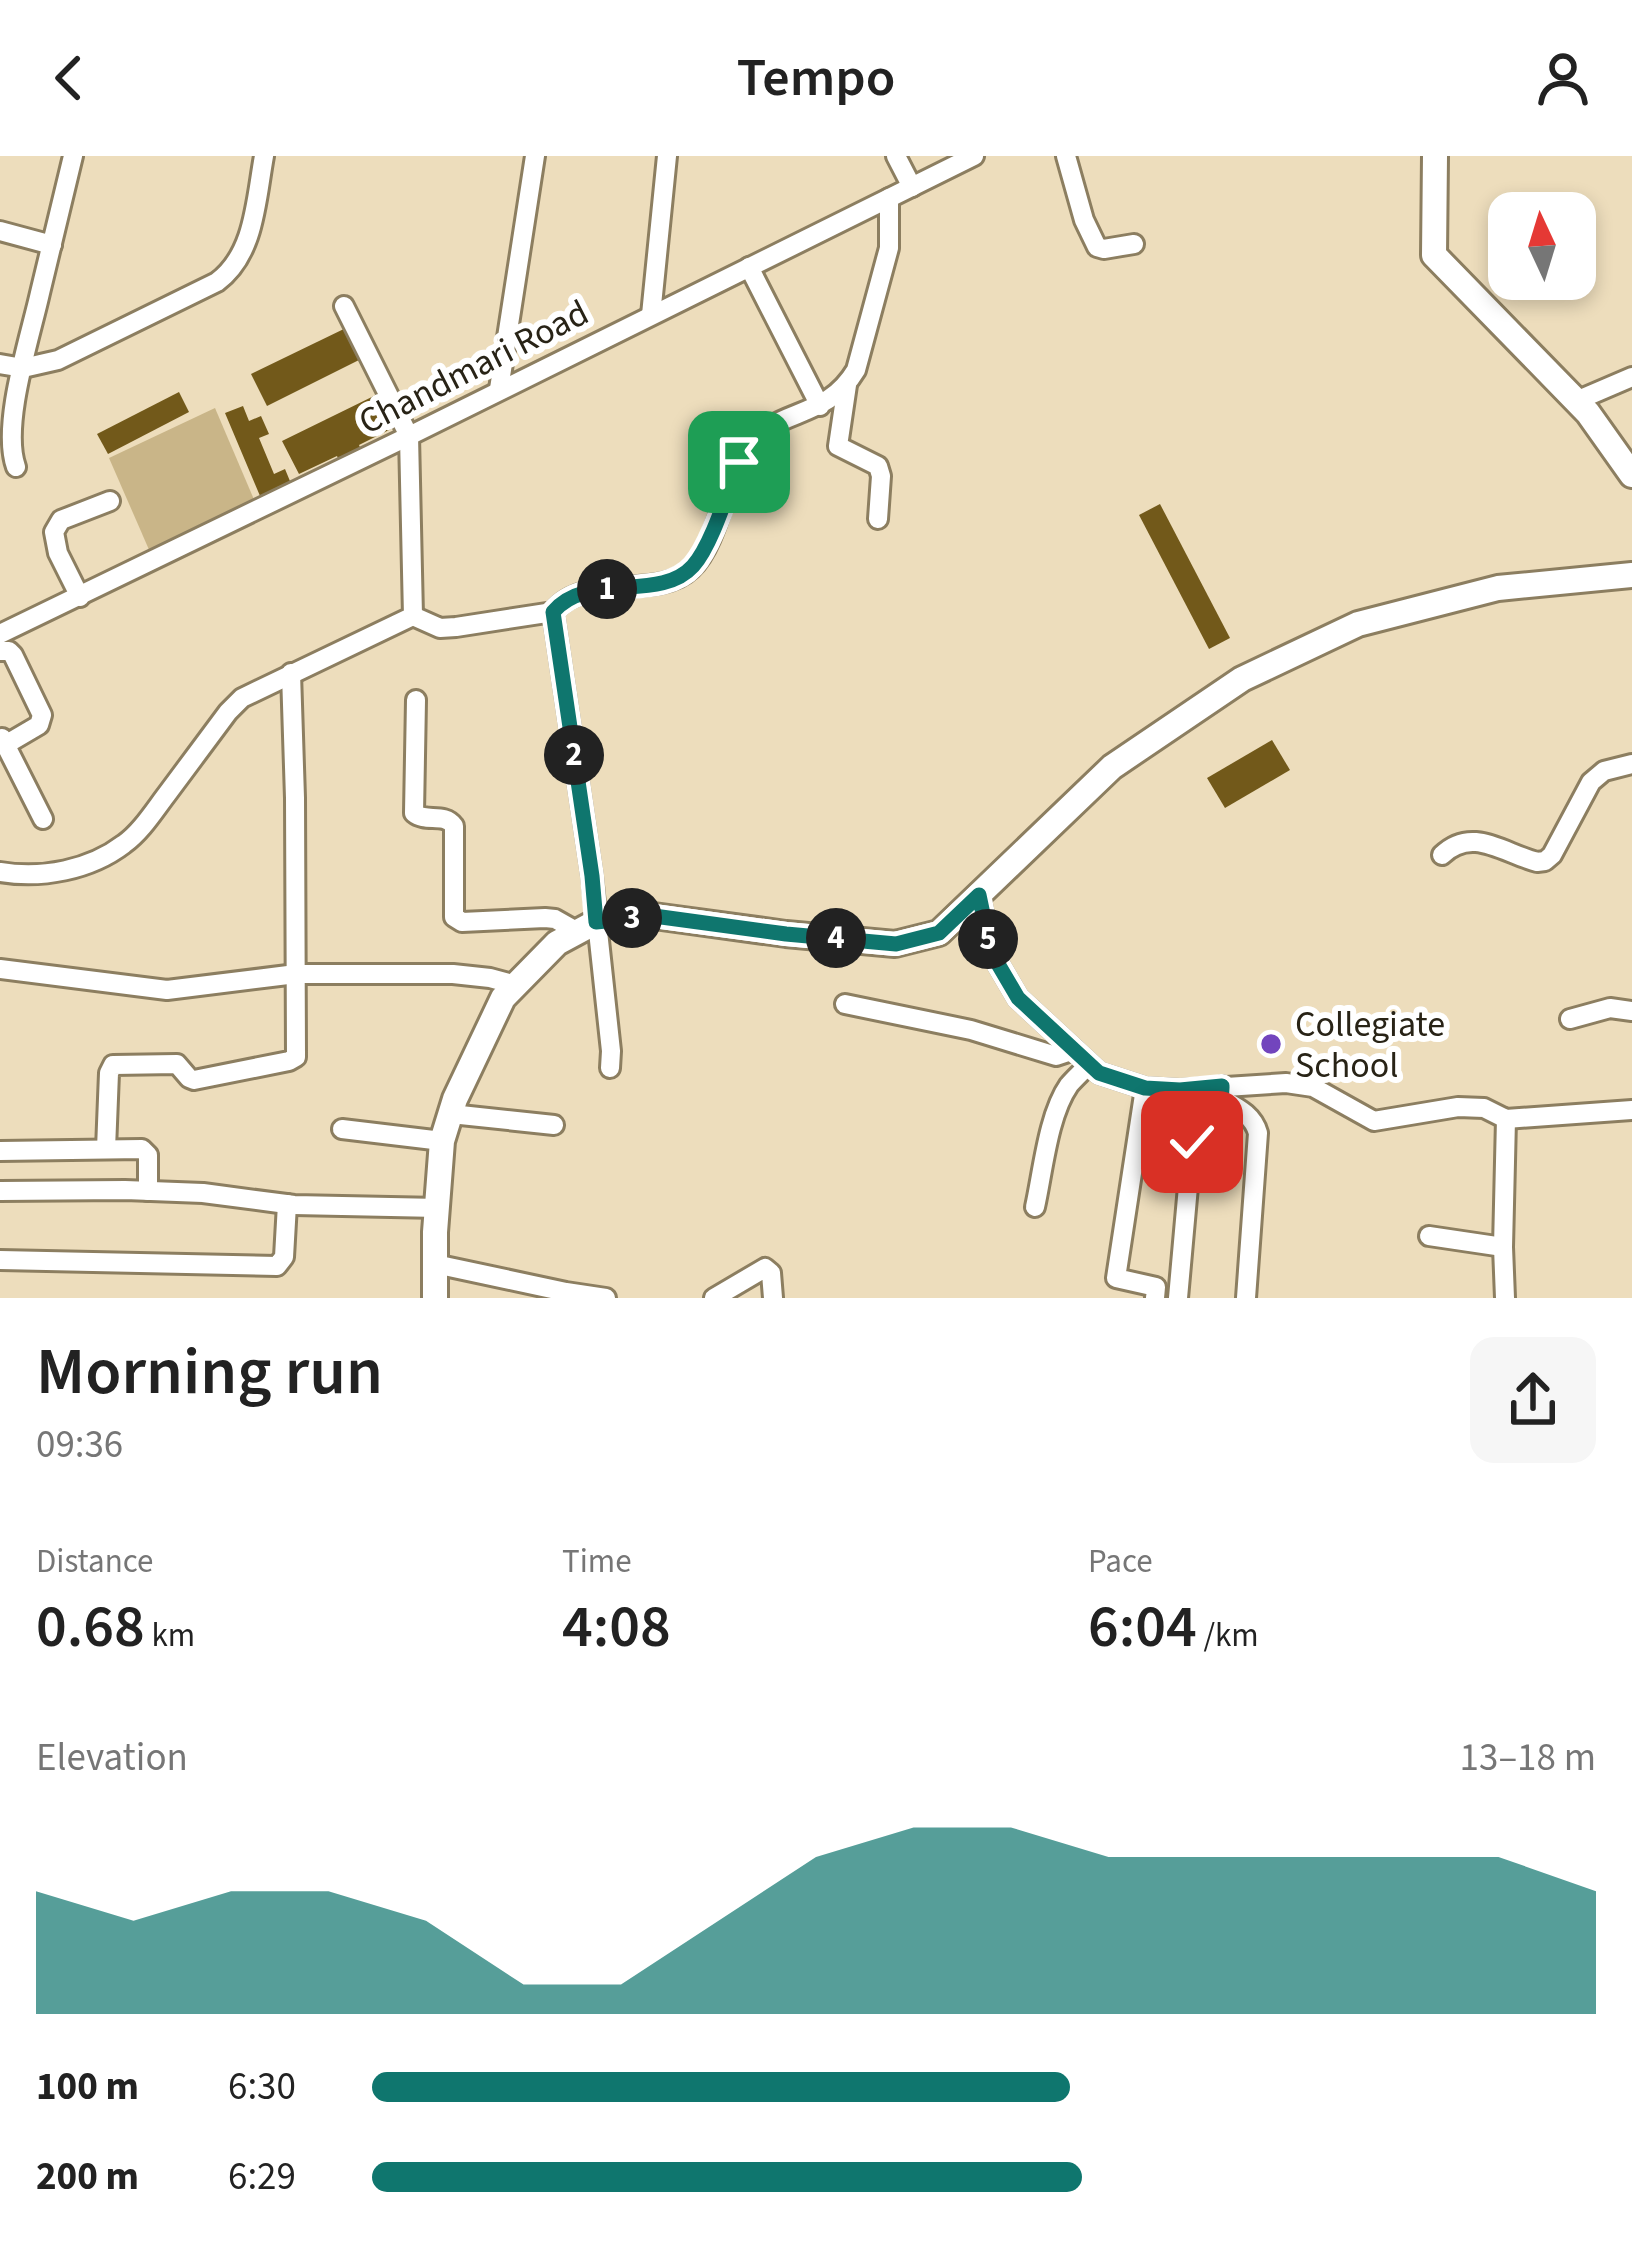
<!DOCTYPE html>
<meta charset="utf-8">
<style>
body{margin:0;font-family:"Source Sans 3",sans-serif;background:#f6f6f6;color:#222;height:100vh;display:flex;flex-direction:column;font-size:45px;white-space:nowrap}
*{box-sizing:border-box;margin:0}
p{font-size:39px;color:#767676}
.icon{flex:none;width:66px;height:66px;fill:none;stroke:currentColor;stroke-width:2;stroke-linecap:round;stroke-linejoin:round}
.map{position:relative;height:1142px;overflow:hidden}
.sheet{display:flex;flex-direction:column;background:#fff;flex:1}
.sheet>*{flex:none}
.needle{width:78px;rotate:356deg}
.controls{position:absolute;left:1488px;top:36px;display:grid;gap:24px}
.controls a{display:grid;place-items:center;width:108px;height:108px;border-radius:24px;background:#fff;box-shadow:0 6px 18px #0003;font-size:60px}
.pin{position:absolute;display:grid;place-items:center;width:102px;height:102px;color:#fff;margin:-51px;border-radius:24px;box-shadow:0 6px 18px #0006}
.km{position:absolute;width:60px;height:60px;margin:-30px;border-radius:50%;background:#222;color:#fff;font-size:33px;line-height:60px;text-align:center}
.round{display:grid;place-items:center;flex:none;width:126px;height:126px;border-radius:24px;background:#f6f6f6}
.head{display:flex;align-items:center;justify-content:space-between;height:204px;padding:0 36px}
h1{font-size:66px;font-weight:600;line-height:90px}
.figures{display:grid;grid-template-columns:repeat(3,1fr);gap:18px;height:204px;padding:12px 36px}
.figures div{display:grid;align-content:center}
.figures b{font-size:60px;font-weight:600}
.figures small{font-size:33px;font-weight:400}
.figures p{font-size:33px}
.chart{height:336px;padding:24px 36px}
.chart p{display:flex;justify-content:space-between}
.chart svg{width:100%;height:216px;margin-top:12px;fill:#0f766e;opacity:.7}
ul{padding:0 36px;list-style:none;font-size:39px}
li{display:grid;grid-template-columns:192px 144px 1fr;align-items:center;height:90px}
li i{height:30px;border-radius:15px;background:#0f766e}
header{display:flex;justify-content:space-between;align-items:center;height:156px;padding:0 36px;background:#fff;font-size:54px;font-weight:600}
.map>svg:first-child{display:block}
</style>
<header><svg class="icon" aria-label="back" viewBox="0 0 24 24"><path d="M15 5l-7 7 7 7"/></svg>Tempo<svg class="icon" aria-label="person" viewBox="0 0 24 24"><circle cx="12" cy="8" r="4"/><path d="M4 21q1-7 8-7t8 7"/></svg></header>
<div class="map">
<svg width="1632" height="1142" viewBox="0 0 1632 1142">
<rect width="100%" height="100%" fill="#edddbc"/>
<polygon fill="#c9b588" points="215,252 261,360 157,412 109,302"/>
<g fill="#72591a">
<polygon points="350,170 365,201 267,250 251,218"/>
<polygon points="179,236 189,256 108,298 97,278"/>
<polygon points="382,236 399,269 359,289 362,296 340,307 337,300 299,318 282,285"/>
<polygon points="243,250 249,265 261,260 269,278 259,282 274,318 285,313 292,330 263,347 225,257"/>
<polygon points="1160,348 1230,482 1209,493 1139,359"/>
<polygon points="1272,584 1290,614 1225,652 1207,622"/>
</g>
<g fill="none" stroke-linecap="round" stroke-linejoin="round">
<defs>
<g id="minor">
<polyline points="896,0 912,31"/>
<polyline points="1066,0 1084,64 1097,91 1104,93 1134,88"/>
<polyline points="0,75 52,89"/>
<polyline points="749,111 820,250"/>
<polyline points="651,159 667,0"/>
<path d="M 0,208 L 23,212 L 58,204 L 217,126 C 255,98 256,43 264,0"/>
<polyline points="847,229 838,290 878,310 881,320 878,363"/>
<polyline points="499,233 535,0"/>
<polyline points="1576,245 1632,221"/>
<path d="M 16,311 C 1,269 30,182 40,137 C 51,91 62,45 73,0"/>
<polyline points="80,441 58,397 54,376 61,364 110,345"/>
<polyline points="413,460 440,472 456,471 553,456"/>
<polyline points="0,478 409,280 974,0"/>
<polyline points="0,495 9,495 13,499 42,559 39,569 5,589"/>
<path d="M 416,544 L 414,657 C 426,667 444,656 454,670 L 454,761 L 462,766 L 545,762 L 555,763 L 578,776"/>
<polyline points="2,582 43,663"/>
<path d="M 1442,699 C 1472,670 1503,697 1537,706 L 1545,705 L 1552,699 L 1591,626 L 1604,615 L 1632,608"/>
<path d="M 0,716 C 42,723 90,714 124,688 C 141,676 154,655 167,638 C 187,611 208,583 228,556 L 242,542 L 413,460 L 409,280 L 344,150"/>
<polyline points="979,739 991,796 1018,842 1099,917 1145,932 1180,934 1286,927 1313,931 1374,965 1458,951 1484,952 1506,963 1632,954"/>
<polyline points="0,813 167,834 296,818 453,818 490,822 516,829"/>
<polyline points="845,848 971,874 1056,900 1074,894"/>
<polyline points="1570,863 1610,852 1632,855"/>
<path d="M 610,912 L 611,895 L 592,720 L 553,456 C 586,415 658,445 691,413 C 719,386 724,326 745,294 C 775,250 825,266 856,214 L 889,92 L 889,42"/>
<polyline points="1145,932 1116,1122 1156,1131 1155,1142"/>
<path d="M 1222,943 C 1238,952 1253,959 1258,977 L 1246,1142"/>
<polyline points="451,958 554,969"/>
<polyline points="342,973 442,985"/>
<polyline points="106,993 109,917 113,909 177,908 189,922 194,924 289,905 296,901 295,642 291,517"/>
<polyline points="0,995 142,993 148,999 148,1035"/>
<polyline points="0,1035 125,1034 203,1037 294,1049 439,1052"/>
<path d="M 1035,1051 C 1043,1015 1048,959 1069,929 C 1075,922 1083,915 1089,908"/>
<polyline points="1429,1080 1503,1091"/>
<polyline points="0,1104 277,1110 284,1101 287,1048"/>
<polyline points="435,1108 566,1136 606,1142"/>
<polyline points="714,1142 765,1112 771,1117 773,1142"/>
<polyline points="1178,1142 1192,986 1207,963 1218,952 1222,943 1222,930"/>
<polyline points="1505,1142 1503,1091 1506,963"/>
</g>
<g id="major">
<polyline points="1435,0 1434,99 1588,257 1632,319"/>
<polyline points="435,1142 435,1076 442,985 455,943 503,842 557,787 596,766 654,760 786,778 895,788 939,777 1112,611 1242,523 1358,468 1498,432 1632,419"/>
</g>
</defs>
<use href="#minor" stroke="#8c7e60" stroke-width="24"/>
<use href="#major" stroke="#8c7e60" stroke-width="30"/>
<use href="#minor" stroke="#fff" stroke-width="18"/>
<use href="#major" stroke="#fff" stroke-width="24"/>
</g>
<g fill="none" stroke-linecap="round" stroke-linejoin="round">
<defs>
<path id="route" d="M 739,306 C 728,334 712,389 693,410 C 660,447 587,415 553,456 L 592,720 L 596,766 L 654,760 L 786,778 L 896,788 L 939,777 L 979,739 L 991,796 L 1018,842 L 1099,917 L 1145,932 L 1180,934 L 1222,930 C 1223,954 1202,966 1192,986"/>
</defs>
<use href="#route" stroke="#fff" stroke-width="24"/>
<use href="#route" stroke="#0f766e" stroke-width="15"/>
</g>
<circle fill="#7245bd" stroke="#fff" stroke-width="4.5" cx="1271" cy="888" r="12"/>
<g text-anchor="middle" stroke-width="12" stroke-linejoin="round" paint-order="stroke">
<g font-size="36" fill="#282316" stroke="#fff">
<text transform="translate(473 210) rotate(-27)" y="13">Chandmari Road</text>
</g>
<g font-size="36" fill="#282316" stroke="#fff" text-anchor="start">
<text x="1295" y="880">Collegiate<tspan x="1295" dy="41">School</tspan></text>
</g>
</g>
</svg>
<div class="controls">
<a><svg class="needle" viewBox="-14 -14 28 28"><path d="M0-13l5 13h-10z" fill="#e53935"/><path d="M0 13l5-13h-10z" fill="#767676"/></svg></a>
</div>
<div class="pin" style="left:739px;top:306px;background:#1e9e55"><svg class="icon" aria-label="arrive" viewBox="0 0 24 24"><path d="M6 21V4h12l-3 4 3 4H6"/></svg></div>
<div class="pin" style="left:1192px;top:986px;background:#d93025"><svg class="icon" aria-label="check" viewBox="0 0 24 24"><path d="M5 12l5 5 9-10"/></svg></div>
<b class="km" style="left:607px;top:433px">1</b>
<b class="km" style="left:574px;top:599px">2</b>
<b class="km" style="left:632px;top:762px">3</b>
<b class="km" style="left:836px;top:782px">4</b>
<b class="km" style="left:988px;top:783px">5</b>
</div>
<section class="sheet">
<div class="head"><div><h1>Morning run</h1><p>09:36</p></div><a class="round"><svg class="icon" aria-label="share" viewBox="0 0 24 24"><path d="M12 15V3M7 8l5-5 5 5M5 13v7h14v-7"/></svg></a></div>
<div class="figures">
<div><p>Distance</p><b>0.68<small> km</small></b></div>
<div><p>Time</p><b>4:08</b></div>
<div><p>Pace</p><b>6:04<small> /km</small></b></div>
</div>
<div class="chart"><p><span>Elevation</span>13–18 m</p>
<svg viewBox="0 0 160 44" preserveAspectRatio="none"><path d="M0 44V19L10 25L20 19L30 19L40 25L50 38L60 38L70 25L80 12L90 6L100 6L110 12L120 12L130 12L140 12L150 12L160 19V44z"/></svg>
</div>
<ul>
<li><b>100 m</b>6:30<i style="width:57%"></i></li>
<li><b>200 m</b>6:29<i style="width:58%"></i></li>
</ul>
</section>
